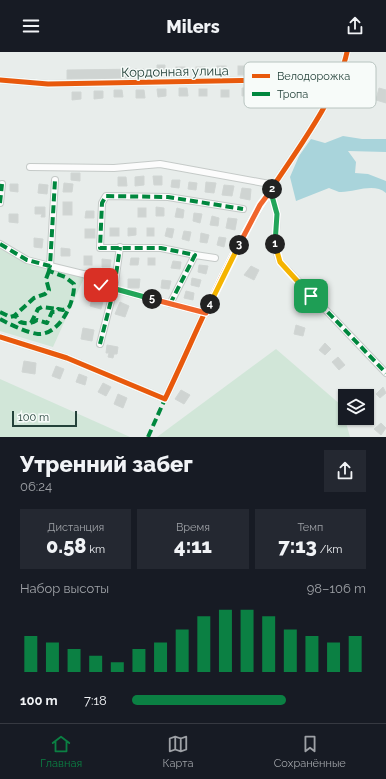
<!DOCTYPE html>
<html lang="ru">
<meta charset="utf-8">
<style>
body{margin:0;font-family:Raleway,sans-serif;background:#242831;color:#f1f3f6;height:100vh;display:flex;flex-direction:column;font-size:15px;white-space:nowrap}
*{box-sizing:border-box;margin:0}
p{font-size:13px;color:#9ea1a6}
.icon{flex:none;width:22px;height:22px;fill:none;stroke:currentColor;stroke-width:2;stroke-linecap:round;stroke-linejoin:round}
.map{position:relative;height:385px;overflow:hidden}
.side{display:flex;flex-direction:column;background:#171b24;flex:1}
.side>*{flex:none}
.tools{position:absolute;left:338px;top:337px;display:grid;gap:8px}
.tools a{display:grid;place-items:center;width:36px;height:36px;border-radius:0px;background:#171b24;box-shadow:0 1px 3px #0004;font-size:20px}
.scale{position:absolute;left:12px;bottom:10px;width:65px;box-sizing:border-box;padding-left:4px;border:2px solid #24423a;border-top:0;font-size:11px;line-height:14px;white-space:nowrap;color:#24423a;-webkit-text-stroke:3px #f7fbf9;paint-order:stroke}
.pin{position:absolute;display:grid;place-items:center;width:34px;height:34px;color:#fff;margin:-17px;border-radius:8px;box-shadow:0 2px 6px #0006}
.km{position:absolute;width:20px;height:20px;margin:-10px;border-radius:50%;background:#222;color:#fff;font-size:11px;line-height:20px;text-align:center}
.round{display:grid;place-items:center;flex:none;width:42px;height:42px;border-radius:0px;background:#242831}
.headline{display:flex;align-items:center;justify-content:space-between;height:68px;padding:0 20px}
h1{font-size:22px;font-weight:800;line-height:30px}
.metrics{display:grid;grid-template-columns:repeat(3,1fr);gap:6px;height:68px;padding:4px 20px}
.metrics div{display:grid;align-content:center;border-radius:0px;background:#242831;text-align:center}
.metrics b{font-size:20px;font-weight:800}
.metrics small{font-size:11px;font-weight:400}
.metrics p{font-size:11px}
.chart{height:112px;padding:8px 20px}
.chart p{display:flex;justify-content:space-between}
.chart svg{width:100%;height:72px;margin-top:4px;stroke:#0b8043;stroke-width:6}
ul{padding:0 20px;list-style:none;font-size:13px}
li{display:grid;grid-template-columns:64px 48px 1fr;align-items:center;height:30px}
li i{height:10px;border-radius:5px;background:#0b8043}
header{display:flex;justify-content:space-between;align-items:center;height:52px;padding:0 20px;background:#171b24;font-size:18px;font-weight:800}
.menu{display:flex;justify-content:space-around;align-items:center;height:56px;border-top:1px solid #363941;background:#171b24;font-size:11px;color:#9ea1a6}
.menu a{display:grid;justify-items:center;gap:2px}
.menu .current{color:#0b8043}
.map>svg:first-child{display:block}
</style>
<header><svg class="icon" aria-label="menu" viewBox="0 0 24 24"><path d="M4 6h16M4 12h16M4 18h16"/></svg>Milers<svg class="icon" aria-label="share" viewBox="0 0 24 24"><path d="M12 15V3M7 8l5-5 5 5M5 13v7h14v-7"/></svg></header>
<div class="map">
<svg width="386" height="385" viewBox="0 0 386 385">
<rect width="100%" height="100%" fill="#e8edeb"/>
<g fill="#d1e6d8">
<polygon points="0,194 26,210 84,226 53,295 0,279"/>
<polygon points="276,297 341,353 350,385 157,385"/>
<polygon points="0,327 130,385 0,385"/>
</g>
<path fill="#a9d4db" d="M 343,84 L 362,87 L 386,87 L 386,100 L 348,99 L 356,110 L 355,121 L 368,122 L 386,129 L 386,141 C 373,130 354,141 339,140 C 336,139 332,137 329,136 L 296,149 L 290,125 L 299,104 L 311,87 L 325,91 Z"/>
<g fill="#cfd4d2" stroke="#d1d6d4">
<polygon points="157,13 165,13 165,23 157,24"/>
<rect x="217" y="14" width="9" height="9"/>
<rect x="238" y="14" width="9" height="9"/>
<rect x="176" y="15" width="9" height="9"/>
<rect x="196" y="15" width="9" height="8"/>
<polygon points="144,17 144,26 67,27 67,18"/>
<polygon points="179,36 187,36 188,44 179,44"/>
<polygon points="242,36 251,36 251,43 242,44"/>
<polygon points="379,36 386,38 386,51 376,48"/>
<polygon points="157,37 166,37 166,44 158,45"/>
<rect x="199" y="37" width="8" height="7"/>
<polygon points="114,38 122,38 123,45 114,45"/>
<polygon points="136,38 144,38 145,46 136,46"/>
<rect x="221" y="38" width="8" height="7"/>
<polygon points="94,39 103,39 103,46 94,47"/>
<polygon points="72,40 81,40 81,47 72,48"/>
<polygon points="71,121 80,121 80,129 71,128"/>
<polygon points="144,124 144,133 135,134 135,125"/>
<polygon points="153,124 162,124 162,133 154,133"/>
<polygon points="118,125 126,125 127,134 118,134"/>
<polygon points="172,128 180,128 179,136 171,135"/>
<polygon points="189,130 197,131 196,138 188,137"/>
<polygon points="206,130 216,131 214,141 205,140"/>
<polygon points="64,131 73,132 72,140 63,140"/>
<polygon points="10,132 18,132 18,140 10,139"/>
<polygon points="39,132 48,133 47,142 38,141"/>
<polygon points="224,133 234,134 232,144 222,143"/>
<polygon points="242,136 251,137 250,148 240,146"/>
<rect x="63" y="150" width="9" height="13"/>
<polygon points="35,155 45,155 45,165 41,165 42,162 35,162"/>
<polygon points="156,155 164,156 164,164 156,164"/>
<rect x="138" y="156" width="8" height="9"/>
<polygon points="177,156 184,158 183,166 175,165"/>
<polygon points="86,159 94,159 94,166 85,166"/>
<polygon points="194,161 202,162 200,171 193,169"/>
<polygon points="9,162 18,162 18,171 9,170"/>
<polygon points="212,164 219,166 218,174 210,173"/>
<polygon points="228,166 237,167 235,178 226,176"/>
<rect x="110" y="176" width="9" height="8"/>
<polygon points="128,176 136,176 136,183 128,184"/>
<rect x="147" y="176" width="7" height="8"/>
<polygon points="167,176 174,177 172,186 165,184"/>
<rect x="85" y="177" width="10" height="9"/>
<polygon points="184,179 191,180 189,189 182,187"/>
<polygon points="201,181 209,183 207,191 200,190"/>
<polygon points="219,185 226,186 224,195 217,193"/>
<polygon points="34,186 43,187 42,196 34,195"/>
<polygon points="61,196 70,197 70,204 61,204"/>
<rect x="84" y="204" width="8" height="9"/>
<polygon points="131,206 139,206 138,213 130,213"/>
<rect x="148" y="206" width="7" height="7"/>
<polygon points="102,207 111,208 110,215 102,215"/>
<polygon points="173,209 181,210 180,217 171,216"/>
<polygon points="199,213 208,214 206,222 198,220"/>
<polygon points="251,214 259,218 254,228 244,223"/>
<polygon points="192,226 201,228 199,235 191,233"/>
<polygon points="128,227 140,227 139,236 128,236"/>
<polygon points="162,228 171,229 169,237 161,236"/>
<polygon points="186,239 194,241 193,248 184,246"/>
<polygon points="93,243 104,246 101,257 90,254"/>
<polygon points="120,250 129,254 125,265 115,262"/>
<polygon points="296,273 305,276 303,284 294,282"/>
<polygon points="83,276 94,278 92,289 81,287"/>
<polygon points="325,291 331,297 325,303 319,298"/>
<polygon points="107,293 118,295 117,302 114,302 113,306 108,305 109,301 106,301"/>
<polygon points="338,305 345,313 339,318 332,310"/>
<polygon points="24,309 36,311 35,322 22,320"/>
<polygon points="56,314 64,317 60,327 52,324"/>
<polygon points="79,322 87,325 85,333 76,330"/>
<polygon points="103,331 111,335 106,344 98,340"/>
<polygon points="383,335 386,341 380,346 376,342"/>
<polygon points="181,338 190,343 184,352 175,347"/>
<polygon points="118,342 127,346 123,356 114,352"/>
<polygon points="381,371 386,376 381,383 374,377"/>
</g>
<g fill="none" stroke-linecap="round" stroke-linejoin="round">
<defs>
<g id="minor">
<polyline points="0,28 48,32 317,27 336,30 372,41"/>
<polyline points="30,115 114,116 160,112 275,133"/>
<polyline points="274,136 272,144 277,162 275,195 280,210 386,321"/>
<polyline points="0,151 2,132"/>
<polyline points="0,192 27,208 50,214 55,128"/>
<polyline points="195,203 215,206"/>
<polyline points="50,214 87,223 101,233 114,237 206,261"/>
<polyline points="170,252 195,203 161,196 100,196 102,151 106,144 168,145 243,157"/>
<path d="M 0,285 L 67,306 L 165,347 C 195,284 224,212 261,153 C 287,111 337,48 347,0"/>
<polyline points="100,292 114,237 120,195"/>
</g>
</defs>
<use href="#minor" stroke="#c5cac8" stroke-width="8"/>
<use href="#minor" stroke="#fcfcfc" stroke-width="6"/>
<g stroke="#00873e" stroke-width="4" stroke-dasharray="8 4" stroke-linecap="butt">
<polyline points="274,137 272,144 277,162 275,195 280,210 386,321"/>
<polyline points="0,151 2,132"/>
<polyline points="0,192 27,208 50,214 55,128"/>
<path d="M 49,219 L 46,227 L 49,238 L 45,242 L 34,246 L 14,264 L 17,265 L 20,270 C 26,272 31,272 37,268 L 47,271 L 52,260 L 56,260 L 58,257 L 63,258 L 69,255"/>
<polyline points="170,252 195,203 161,196 100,196 102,151 106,144 168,145 243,157"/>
<polyline points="0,260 10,265 14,264"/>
<path d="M 0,267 C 9,272 28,281 38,282 C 60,283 75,250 74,232 L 65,225 L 49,219 L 50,214"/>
<polyline points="31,271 38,257 42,255 57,257"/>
<polyline points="100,292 114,237 120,195"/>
<polyline points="148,385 165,347 163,346"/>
</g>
<defs>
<g id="cycleway">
<polyline points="0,28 48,32 317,27 336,30 372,41"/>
<path d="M 0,285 L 67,306 L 165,347 C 195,284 224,212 261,153 C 287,111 337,48 347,0"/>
</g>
</defs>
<use href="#cycleway" stroke="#f7fbf9" stroke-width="8"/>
<use href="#cycleway" stroke="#e8590c" stroke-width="5"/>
</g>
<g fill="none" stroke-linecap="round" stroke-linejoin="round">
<defs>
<polyline id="split-1" points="275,192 280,210 311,244"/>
<polyline id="split-2" points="272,137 275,133 272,144 277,162 275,192"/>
<polyline id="split-3" points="239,193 260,153 272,137"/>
<polyline id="split-4" points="210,252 239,193"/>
<polyline id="split-5" points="152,247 206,261 210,252"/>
<polyline id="split-6" points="101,233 152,247"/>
</defs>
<use href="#split-1" stroke="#fff" stroke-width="8"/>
<use href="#split-2" stroke="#fff" stroke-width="8"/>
<use href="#split-3" stroke="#fff" stroke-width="8"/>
<use href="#split-4" stroke="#fff" stroke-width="8"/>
<use href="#split-5" stroke="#fff" stroke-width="8"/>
<use href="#split-6" stroke="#fff" stroke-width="8"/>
<use href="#split-1" stroke="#f5b400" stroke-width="5"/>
<use href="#split-2" stroke="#22a559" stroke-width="5"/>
<use href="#split-3" stroke="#f0652b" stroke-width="5"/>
<use href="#split-4" stroke="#f5b400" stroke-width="5"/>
<use href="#split-5" stroke="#f0652b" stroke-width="5"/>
<use href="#split-6" stroke="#22a559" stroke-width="5"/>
</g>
<g text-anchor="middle" stroke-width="3" stroke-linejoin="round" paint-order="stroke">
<g font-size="13" fill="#24423a" stroke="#f7fbf9">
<text transform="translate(175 19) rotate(-1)" y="5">Кордонная улица</text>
</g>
</g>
<rect x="244" y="10" width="132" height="46" rx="6" fill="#f7fbf9" stroke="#b8c4c0" stroke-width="1"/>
<rect x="252" y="22" width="18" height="4" fill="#e8590c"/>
<rect x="252" y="40" width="18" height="4" fill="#00873e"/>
<g font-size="11" fill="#24423a">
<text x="277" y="28">Велодорожка</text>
<text x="277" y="46">Тропа</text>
</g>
</svg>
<div class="tools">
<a><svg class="icon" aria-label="layers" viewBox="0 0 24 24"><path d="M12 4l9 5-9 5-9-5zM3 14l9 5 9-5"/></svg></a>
</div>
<div class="scale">100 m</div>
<div class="pin" style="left:311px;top:244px;background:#1e9e55"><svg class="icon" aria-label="arrive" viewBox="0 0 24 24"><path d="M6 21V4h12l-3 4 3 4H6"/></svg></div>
<div class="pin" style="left:101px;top:233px;background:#d93025"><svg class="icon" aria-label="check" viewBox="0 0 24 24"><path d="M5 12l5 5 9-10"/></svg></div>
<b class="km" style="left:275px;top:192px">1</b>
<b class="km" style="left:272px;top:137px">2</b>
<b class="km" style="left:239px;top:193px">3</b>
<b class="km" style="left:210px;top:252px">4</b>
<b class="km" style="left:152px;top:247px">5</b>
</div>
<section class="side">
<div class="headline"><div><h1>Утренний забег</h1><p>06:24</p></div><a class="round"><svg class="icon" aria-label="share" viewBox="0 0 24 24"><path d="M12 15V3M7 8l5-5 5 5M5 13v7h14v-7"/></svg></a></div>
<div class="metrics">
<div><p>Дистанция</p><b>0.58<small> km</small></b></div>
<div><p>Время</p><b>4:11</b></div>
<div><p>Темп</p><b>7:13<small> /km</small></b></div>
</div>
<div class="chart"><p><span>Набор высоты</span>98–106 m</p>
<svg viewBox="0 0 160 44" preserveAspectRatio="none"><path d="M5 44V22M15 44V26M25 44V30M35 44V34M45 44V38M55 44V30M65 44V26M75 44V18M85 44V10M95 44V6M105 44V6M115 44V10M125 44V18M135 44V22M145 44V26M155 44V22"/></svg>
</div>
<ul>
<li><b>100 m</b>7:18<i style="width:66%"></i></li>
</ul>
</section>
<nav class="menu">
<a class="current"><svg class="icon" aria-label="home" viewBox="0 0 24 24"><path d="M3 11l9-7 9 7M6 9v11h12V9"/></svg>Главная</a>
<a><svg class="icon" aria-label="map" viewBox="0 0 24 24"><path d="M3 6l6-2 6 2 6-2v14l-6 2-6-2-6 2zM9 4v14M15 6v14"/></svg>Карта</a>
<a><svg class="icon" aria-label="saved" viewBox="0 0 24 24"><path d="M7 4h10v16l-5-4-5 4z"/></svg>Сохранённые</a>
</nav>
